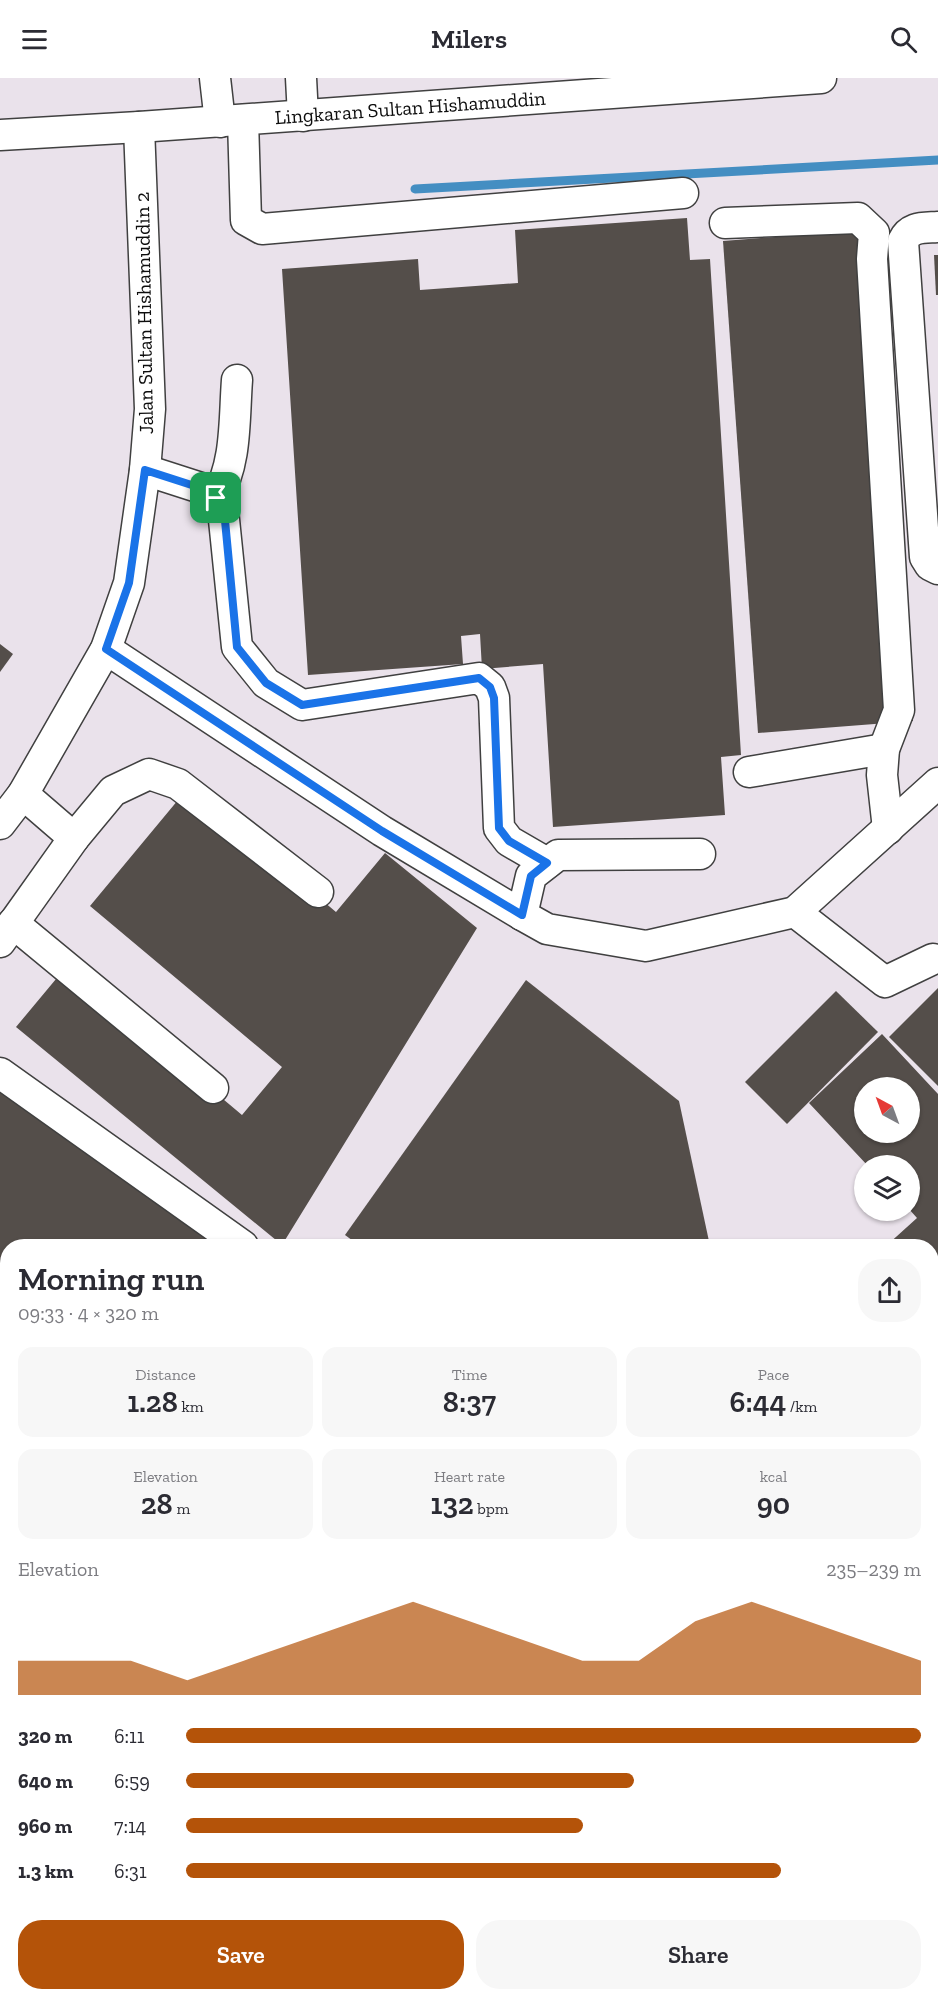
<!DOCTYPE html>
<meta charset="utf-8">
<style>
body{margin:0;font-family:"Zilla Slab",serif;background:#f7f7f7;color:#2b2b33;height:100vh;display:flex;flex-direction:column;font-size:22px;white-space:nowrap}
*{box-sizing:border-box;margin:0}
p{font-size:20px;color:#7c7c81}
.icon{flex:none;width:33px;height:33px;fill:none;stroke:currentColor;stroke-width:2;stroke-linecap:round;stroke-linejoin:round}
.map{position:relative;flex:1;overflow:hidden}
.details{position:absolute;left:0px;top:1161px;width:939px;height:762px;display:flex;flex-direction:column;background:#fff;border-radius:24px 24px 0 0;box-shadow:0 2px 4px #0004}
.details>*{flex:none}
.needle{width:39px;rotate:319deg}
.buttons{position:absolute;left:854px;top:999px;display:grid;gap:12px}
.buttons a{display:grid;place-items:center;width:66px;height:66px;border-radius:50%;background:#fff;box-shadow:0 2px 4px #0004;font-size:30px}
.pin{position:absolute;display:grid;place-items:center;width:51px;height:51px;color:#fff;margin:-26px;border-radius:12px;box-shadow:0 3px 9px #0006}
.round{display:grid;place-items:center;flex:none;width:63px;height:63px;border-radius:24px;background:#f7f7f7}
.overview{display:flex;align-items:center;justify-content:space-between;height:102px;padding:0 18px}
h1{font-size:33px;font-weight:600;line-height:45px}
.stats{display:grid;grid-template-columns:repeat(3,1fr);gap:9px;height:102px;padding:6px 18px}
.stats div{display:grid;align-content:center;border-radius:15px;background:#f7f7f7;text-align:center}
.stats b{font-size:30px;font-weight:600}
.stats small{font-size:16px;font-weight:400}
.stats p{font-size:16px}
.chart{height:168px;padding:12px 18px}
.chart p{display:flex;justify-content:space-between}
.chart svg{width:100%;height:108px;margin-top:6px;fill:#b45309;opacity:.7}
.cta{display:flex;gap:12px;margin-top:auto;padding:12px 18px}
.cta a{flex:1;height:69px;border-radius:24px;background:#b45309;color:#fff;font-size:24px;font-weight:600;line-height:69px;text-align:center}
.cta a+a{background:#f7f7f7;color:#2b2b33}
ul{padding:0 18px;list-style:none;font-size:20px}
li{display:grid;grid-template-columns:96px 72px 1fr;align-items:center;height:45px}
li i{height:15px;border-radius:8px;background:#b45309}
header{display:flex;justify-content:space-between;align-items:center;height:78px;padding:0 18px;background:#fff;font-size:27px;font-weight:600}
.map>svg:first-child{display:block}
</style>
<header><svg class="icon" aria-label="menu" viewBox="0 0 24 24"><path d="M4 6h16M4 12h16M4 18h16"/></svg>Milers<svg class="icon" aria-label="search" viewBox="0 0 24 24"><circle cx="10" cy="10" r="6"/><path d="M15 15l6 6"/></svg></header>
<div class="map">
<svg width="938" height="1923" viewBox="0 0 938 1923">
<rect width="100%" height="100%" fill="#fefbee"/>
<path fill="#eae2eb" fill-rule="evenodd" d="M 0,0 L 938,0 L 938,1923 L 0,1923 ZM 864,1010 L 909,1010 L 909,1054 L 864,1054 ZM 864,1088 L 909,1088 L 909,1132 L 864,1132 ZM 8,1168 L 932,1168 L 932,1916 L 8,1916 Z"/>
<g fill="none" stroke-linecap="round" stroke-linejoin="round">
<g stroke="#448ec2" stroke-width="9">
<polyline points="415,111 938,82"/>
<polyline points="932,1498 938,1491"/>
<polyline points="545,1923 552,1916"/>
</g>
</g>
<g fill="#544e4a" fill-rule="evenodd">
<polygon points="687,140 690,182 710,181 741,677 721,679 725,737 553,749 543,586 482,591 480,556 461,558 463,586 308,597 282,191 418,181 420,212 518,205 515,152"/>
<polygon points="877,151 913,643 758,655 723,163"/>
<polygon points="934,177 938,177 938,217 936,217"/>
<polygon points="0,566 13,576 0,594"/>
<polygon points="188,710 336,834 385,775 477,850 282,1167 16,949 66,889 242,1037 282,989 90,828"/>
<polygon points="526,902 679,1023 710,1168 360,1168 345,1157"/>
<polygon points="938,910 938,1008 889,959"/>
<polygon points="836,913 878,954 787,1046 745,1004"/>
<path d="M 882,956 L 938,1016 L 938,1368 L 932,1374 L 932,1168 L 886,1168 L 917,1140 L 909,1131 L 909,1088 L 868,1088 L 809,1025 ZM 864,1010 L 909,1010 L 909,1054 L 864,1054 Z"/>
<polygon points="0,999 243,1168 8,1168 8,1426 0,1420"/>
<polygon points="0,1479 8,1484 8,1686 0,1680"/>
<polygon points="0,1705 8,1711 8,1916 272,1916 282,1923 0,1923"/>
<polygon points="311,1916 383,1916 377,1923 321,1923"/>
</g>
<g fill="none" stroke-linecap="round" stroke-linejoin="round">
<defs>
<g id="minor">
<polyline points="215,0 220,44"/>
<polyline points="301,0 303,38"/>
<polyline points="243,42 246,142 262,151 683,115"/>
<path id="s1" d="M 0,57 L 139,49 L 821,0"/>
<polyline points="725,145 858,140 874,155 872,181 899,632 884,671 882,697 888,751"/>
<path d="M 938,149 C 923,150 910,148 903,163 L 925,479 L 930,487 L 938,491"/>
<polyline points="145,392 204,411 216,420 223,432 237,569 266,605 302,627 479,600 490,609 494,620 499,750 509,763 547,785"/>
<path d="M 216,420 C 237,386 234,341 237,302"/>
<polyline points="106,571 382,753 522,837 547,851 646,868 795,834 938,705"/>
<polyline points="749,694 884,671"/>
<polyline points="0,746 23,716 106,571 129,505 145,392 150,331 139,49"/>
<polyline points="74,760 113,713 149,696 178,706 318,814"/>
<polyline points="795,834 885,904 933,881"/>
<polyline points="522,837 531,798 558,777 700,776"/>
<polyline points="13,845 213,1010"/>
<polyline points="0,864 74,760 23,716"/>
<polyline points="0,995 243,1168"/>
<polyline points="0,1489 8,1495"/>
<polyline points="932,1802 938,1807"/>
<polyline points="745,1918 747,1916"/>
</g>
</defs>
<use href="#minor" stroke="#404040" stroke-width="33"/>
<use href="#minor" stroke="#fff" stroke-width="30"/>
</g>
<g fill="none" stroke-linecap="round" stroke-linejoin="round">
<defs>
<polygon id="route" points="145,392 204,411 216,420 224,432 237,569 266,605 302,627 479,600 490,609 494,620 499,750 509,763 547,785 531,798 522,837 382,753 106,571 129,505"/>
</defs>
<use href="#route" stroke="#fff" stroke-width="12"/>
<use href="#route" stroke="#1a73e8" stroke-width="8"/>
</g>
<g text-anchor="middle" stroke-width="6" stroke-linejoin="round" paint-order="stroke">
<g font-size="20" fill="#0d0d0d" stroke="#fff">
<text dy="7" stroke="none"><textPath href="#s1" startOffset="411">Lingkaran Sultan Hishamuddin</textPath></text>
<text transform="translate(144 235) rotate(-91)" y="7">Jalan Sultan Hishamuddin 2</text>
</g>
</g>
</svg>
<div class="buttons">
<a><svg class="needle" viewBox="-14 -14 28 28"><path d="M0-13l5 13h-10z" fill="#e53935"/><path d="M0 13l5-13h-10z" fill="#7c7c81"/></svg></a>
<a><svg class="icon" aria-label="layers" viewBox="0 0 24 24"><path d="M12 4l9 5-9 5-9-5zM3 14l9 5 9-5"/></svg></a>
</div>
<div class="pin" style="left:216px;top:420px;background:#1e9e55"><svg class="icon" aria-label="arrive" viewBox="0 0 24 24"><path d="M6 21V4h12l-3 4 3 4H6"/></svg></div>
<section class="details">
<div class="overview"><div><h1>Morning run</h1><p>09:33 · 4 × 320 m</p></div><a class="round"><svg class="icon" aria-label="share" viewBox="0 0 24 24"><path d="M12 15V3M7 8l5-5 5 5M5 13v7h14v-7"/></svg></a></div>
<div class="stats">
<div><p>Distance</p><b>1.28<small> km</small></b></div>
<div><p>Time</p><b>8:37</b></div>
<div><p>Pace</p><b>6:44<small> /km</small></b></div>
</div>
<div class="stats">
<div><p>Elevation</p><b>28<small> m</small></b></div>
<div><p>Heart rate</p><b>132<small> bpm</small></b></div>
<div><p>kcal</p><b>90</b></div>
</div>
<div class="chart"><p><span>Elevation</span>235–239 m</p>
<svg viewBox="0 0 160 44" preserveAspectRatio="none"><path d="M0 44V30L10 30L20 30L30 38L40 30L50 22L60 14L70 6L80 14L90 22L100 30L110 30L120 14L130 6L140 14L150 22L160 30V44z"/></svg>
</div>
<ul>
<li><b>320 m</b>6:11<i style="width:100%"></i></li>
<li><b>640 m</b>6:59<i style="width:61%"></i></li>
<li><b>960 m</b>7:14<i style="width:54%"></i></li>
<li><b>1.3 km</b>6:31<i style="width:81%"></i></li>
</ul>
<div class="cta"><a>Save</a><a>Share</a></div>
</section>
</div>
